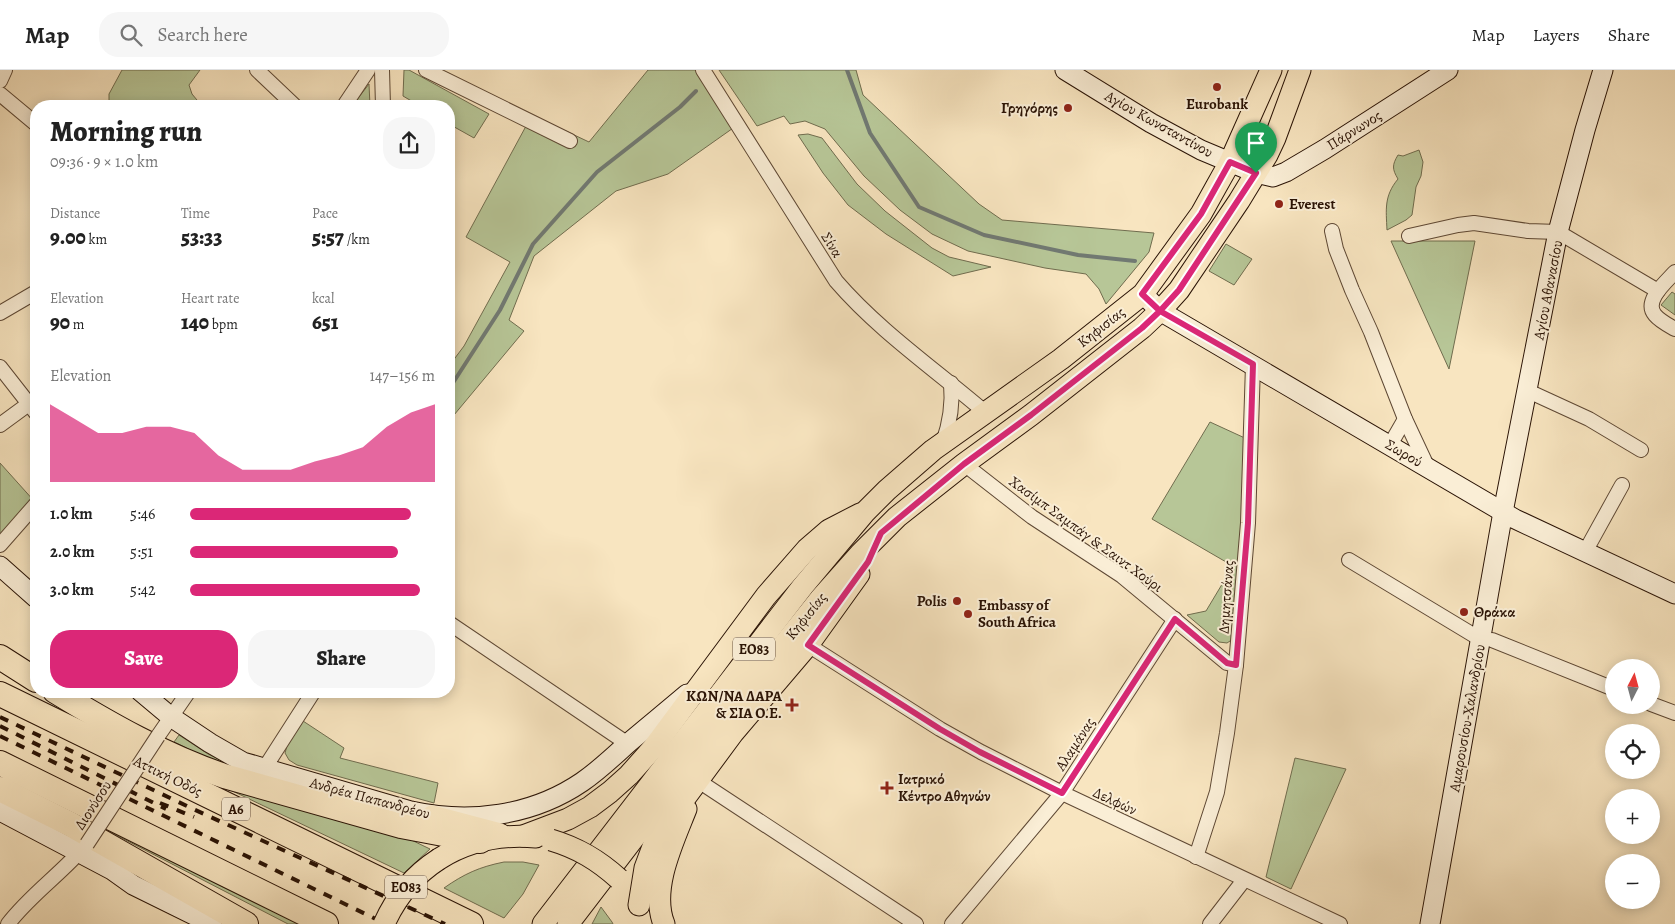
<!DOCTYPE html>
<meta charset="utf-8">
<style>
body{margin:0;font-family:Alegreya,serif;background:#f6f6f6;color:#222;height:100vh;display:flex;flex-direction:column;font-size:19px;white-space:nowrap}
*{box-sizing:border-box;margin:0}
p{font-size:16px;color:#767676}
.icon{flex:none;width:28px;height:28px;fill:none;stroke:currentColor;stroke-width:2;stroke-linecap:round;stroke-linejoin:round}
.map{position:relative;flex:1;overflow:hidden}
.side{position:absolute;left:30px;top:30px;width:425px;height:598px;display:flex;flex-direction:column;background:#fff;border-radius:20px;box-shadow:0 2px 12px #0003}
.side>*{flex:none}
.needle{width:32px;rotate:6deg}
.controls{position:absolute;left:1605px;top:589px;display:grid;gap:10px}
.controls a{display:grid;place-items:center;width:55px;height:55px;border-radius:50%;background:#fff;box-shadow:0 2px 12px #0003;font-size:25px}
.pin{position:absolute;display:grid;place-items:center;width:42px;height:42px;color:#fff;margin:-51px -21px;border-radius:50% 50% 50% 0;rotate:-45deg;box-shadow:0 0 5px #0007}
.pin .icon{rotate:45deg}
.round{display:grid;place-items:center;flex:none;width:52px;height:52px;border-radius:20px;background:#f6f6f6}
.summary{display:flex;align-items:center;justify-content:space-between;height:85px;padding:0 20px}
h1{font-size:28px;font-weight:800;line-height:38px}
.figures{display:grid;grid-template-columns:repeat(3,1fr);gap:8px;height:85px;padding:5px 20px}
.figures div{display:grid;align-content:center}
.figures b{font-size:21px;font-weight:800}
.figures small{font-size:14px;font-weight:400}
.figures p{font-size:14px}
.chart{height:140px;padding:10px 20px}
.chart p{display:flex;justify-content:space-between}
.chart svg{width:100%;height:90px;margin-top:5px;fill:#db2777;opacity:.7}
.primary-button{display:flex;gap:10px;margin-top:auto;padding:10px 20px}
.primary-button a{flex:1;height:58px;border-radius:20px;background:#db2777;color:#fff;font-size:20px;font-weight:800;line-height:58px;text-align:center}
.primary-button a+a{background:#f6f6f6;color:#222}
ul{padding:0 20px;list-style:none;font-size:16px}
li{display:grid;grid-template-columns:80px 60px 1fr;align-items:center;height:38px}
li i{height:12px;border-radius:6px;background:#db2777}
header{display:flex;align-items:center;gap:30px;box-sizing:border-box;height:70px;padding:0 25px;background:#fff;border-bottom:1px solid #e0e0e0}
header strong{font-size:24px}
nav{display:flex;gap:28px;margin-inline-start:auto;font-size:18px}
.search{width:350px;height:45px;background:#f6f6f6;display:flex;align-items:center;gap:12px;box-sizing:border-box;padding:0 18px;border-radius:20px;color:#767676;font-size:19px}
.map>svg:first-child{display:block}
</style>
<header>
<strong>Map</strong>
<div class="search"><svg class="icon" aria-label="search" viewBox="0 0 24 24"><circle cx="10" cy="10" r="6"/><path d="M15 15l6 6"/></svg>Search here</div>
<nav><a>Map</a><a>Layers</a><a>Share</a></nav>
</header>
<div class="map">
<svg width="1675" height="854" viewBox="0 0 1675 854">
<rect width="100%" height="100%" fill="#f8e5c0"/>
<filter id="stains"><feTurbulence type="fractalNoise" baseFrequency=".004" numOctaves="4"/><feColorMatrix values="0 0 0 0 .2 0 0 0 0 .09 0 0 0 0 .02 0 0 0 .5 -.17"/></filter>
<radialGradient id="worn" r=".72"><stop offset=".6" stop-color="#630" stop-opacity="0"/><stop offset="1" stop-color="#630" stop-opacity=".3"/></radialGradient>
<g fill="#b7c697" stroke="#706c4e">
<polygon points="122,0 200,0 189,15 192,24 202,36 109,36 109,24"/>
<polygon points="404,0 409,0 489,44 474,68 449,54 449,36 420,36 403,26"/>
<polygon points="648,0 696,0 717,33 736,56 668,104 616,121 534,186 509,250 524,261 449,351 449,296 464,276 510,192 466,167 532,45 589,72"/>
<polygon points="719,0 856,0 863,25 979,134 1002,150 1154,163 1149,182 1106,234 1099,219 1086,204 1045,198 968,181 932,164 900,140 864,106 825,59 805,51 790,54 784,46 757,56"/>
<polygon points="369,14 370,36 352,36"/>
<polygon points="808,64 822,68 857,114 885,141 932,178 949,187 991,197 953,206 886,164 848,135 823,103 798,65"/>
<path d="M 1419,80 L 1423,92 L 1421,106 L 1416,117 L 1412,145 L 1406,150 L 1387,160 C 1386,139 1384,126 1398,109 C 1392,99 1392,95 1398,85 L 1403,86 Z"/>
<polygon points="1391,171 1475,171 1449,299"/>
<polygon points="1226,174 1252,189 1234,215 1209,201"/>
<polygon points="1672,222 1675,224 1675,245 1661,235"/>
<polygon points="1210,352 1247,369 1233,569 1227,573 1219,572 1187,545 1206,541 1233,496 1152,449"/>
<polygon points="0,393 35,432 0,473"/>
<polygon points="303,651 344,678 340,688 438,713 434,733 297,695 289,690 285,683 287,676"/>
<polygon points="179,665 208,684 231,695 205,687 174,672"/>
<polygon points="1295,688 1346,699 1291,819 1266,807"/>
<polygon points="0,705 305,854 288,854"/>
<polygon points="222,716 376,753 430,779 404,803"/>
<path d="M 504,792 L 523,792 L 539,795 L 523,824 L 504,848 L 444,818 C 464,804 479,797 504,792 Z"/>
<polygon points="601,837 612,852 613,854 592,854"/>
</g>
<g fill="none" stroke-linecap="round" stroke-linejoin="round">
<g stroke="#717972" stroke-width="4">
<polyline points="847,0 870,63 919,137 984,165 1078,185 1135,191"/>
<polyline points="449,319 500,240 533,174 597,102 680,37 696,21"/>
</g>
<defs>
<g id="street">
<polyline points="257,0 295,36"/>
<polyline points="382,0 383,36"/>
<polyline points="426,0 570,71"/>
<path d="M 703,0 L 836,211 C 879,261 936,300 986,343"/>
<polyline points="0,11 5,0"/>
<polyline points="0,24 36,54"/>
<polyline points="344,36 368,0"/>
<polyline points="1332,161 1336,179 1352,220 1371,262 1405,349 1427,396"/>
<polyline points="1409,166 1458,155 1474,153 1528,161 1558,162 1658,221"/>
<path d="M 1675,202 C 1666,212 1643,231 1655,245 C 1660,251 1668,255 1675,259"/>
<polyline points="0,243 36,222"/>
<polyline points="0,297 36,343"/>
<polyline points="1528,321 1589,349 1641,380"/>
<polyline points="0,355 30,333"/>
<path d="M 943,373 C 950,353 953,334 951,313"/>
<polyline points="1390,375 1405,349"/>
<polyline points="964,394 1032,447 1122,506 1227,593 1236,595"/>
<polyline points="0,475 36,434"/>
<polyline points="1585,482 1622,415"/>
<polyline points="1349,490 1480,569"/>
<polyline points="449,553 628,674"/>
<polyline points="1492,570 1614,619"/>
<polyline points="808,575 940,659 981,682 1062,723 1340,854"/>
<polyline points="1651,634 1675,643"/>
<polyline points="158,666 189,621"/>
<polyline points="264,699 314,621"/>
<polyline points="697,710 916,854"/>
<polyline points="1196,787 1217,722 1227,663 1236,595 1248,453 1253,295"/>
<path d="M 8,854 C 30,825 61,804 85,776"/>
<polyline points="952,854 1062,723 1175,549"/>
<polyline points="1210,854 1244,810"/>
</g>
<g id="secondary">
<polyline points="1065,0 1151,53 1201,80 1256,103 1273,107 1286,102 1325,79 1448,0"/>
<polyline points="1143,224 1160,241 1515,449 1675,524"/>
<polyline points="0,496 36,528"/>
<path d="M 140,621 L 171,647 L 210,673 L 243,692 L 411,741 C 470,754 532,746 582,712 C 598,701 612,688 626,675 C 646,658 667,641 687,624"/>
<polyline points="0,741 112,800 133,815 212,854"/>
<polyline points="1430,854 1503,442 1558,162 1585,60 1603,0"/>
</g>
<g id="primary">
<polyline points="432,746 500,764"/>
<polyline points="523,766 568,749 590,737 610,722 629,705 654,677 766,526 807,479 829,460 860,444"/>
<path d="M 439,789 C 469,770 501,764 536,767"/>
<polyline points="639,835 645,798 654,774 665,755 733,663 808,575 859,504"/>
<polyline points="543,854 803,516 865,442 887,420 933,380 1061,289 1143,224 1201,144 1216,117 1230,92 1271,0"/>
<polyline points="568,854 738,632 820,529 860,484 897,447 964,394 1031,345 1142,258 1160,241 1179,220 1239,131 1267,85 1275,68 1300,0"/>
<path d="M 664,854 C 650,819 673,772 686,739"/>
</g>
<g id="highway">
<polyline points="0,587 36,610"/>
<path d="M 55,621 C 109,654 165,686 224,706 L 401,756 L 480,771"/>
<polyline points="0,624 471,854"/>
<polyline points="0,693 326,854"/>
<polyline points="0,719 70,754 246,854"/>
</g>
</defs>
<use href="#street" stroke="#5e4834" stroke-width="16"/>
<use href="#secondary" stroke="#2a1305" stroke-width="21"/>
<use href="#primary" stroke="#2a1305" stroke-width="23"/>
<use href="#highway" stroke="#2a1305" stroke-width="26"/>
<use href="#street" stroke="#faeed6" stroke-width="14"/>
<use href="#secondary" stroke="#faeed6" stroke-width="19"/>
<use href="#primary" stroke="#f8e5c0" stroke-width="21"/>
<use href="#highway" stroke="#f8e5c0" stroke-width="24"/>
<g stroke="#2a1305" stroke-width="4" stroke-dasharray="9 9" stroke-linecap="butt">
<polyline points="0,647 191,738 445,854"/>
<polyline points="0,656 166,739"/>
<polyline points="0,666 386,854"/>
<polyline points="160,733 194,747"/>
</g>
<defs>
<polyline id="street-bridge" points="87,774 158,666"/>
<g id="primary-bridge">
<path d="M 551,770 C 578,778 598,790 619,809"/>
<path d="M 384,854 C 396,827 414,805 439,789"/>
</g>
</defs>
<use href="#street-bridge" stroke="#5e4834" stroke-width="16" stroke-linecap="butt"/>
<use href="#primary-bridge" stroke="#2a1305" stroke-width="23" stroke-linecap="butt"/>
<use href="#street-bridge" stroke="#faeed6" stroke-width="14"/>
<use href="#primary-bridge" stroke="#f8e5c0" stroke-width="21"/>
</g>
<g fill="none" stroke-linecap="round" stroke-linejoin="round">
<defs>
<polyline id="route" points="1256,103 1230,92 1201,144 1142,224 1160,241 1253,294 1248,453 1236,595 1227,593 1175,549 1062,723 980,682 940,659 808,575 868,492 881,463 964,394 1031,345 1142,258 1160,241 1179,220 1256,103"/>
</defs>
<use href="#route" stroke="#fff" stroke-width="10"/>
<use href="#route" stroke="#db2777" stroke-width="6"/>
</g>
<g fill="#8f2418" stroke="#faeed6" stroke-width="2">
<circle cx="1217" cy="17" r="5"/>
<circle cx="1068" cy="38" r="5"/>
<circle cx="1279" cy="134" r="5"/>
<circle cx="957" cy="531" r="5"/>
<circle cx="1464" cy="542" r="5"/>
<circle cx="968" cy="544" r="5"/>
<path d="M789.5 627.5h5v5h5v5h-5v5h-5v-5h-5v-5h5z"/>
<path d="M884.5 710.5h5v5h5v5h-5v5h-5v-5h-5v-5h5z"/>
</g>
<g text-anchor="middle" stroke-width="4" stroke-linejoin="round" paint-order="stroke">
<g fill="#faeed6" stroke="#685544" stroke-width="1">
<rect x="733" y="567.5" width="42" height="23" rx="4"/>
<rect x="222" y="727.5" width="28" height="23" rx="4"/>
<rect x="385" y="805.5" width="42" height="23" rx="4"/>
</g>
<g font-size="14" font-weight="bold" fill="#2a1305">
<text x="754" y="584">ΕΟ83</text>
<text x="236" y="744">Α6</text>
<text x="406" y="822">ΕΟ83</text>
</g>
<g font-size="15" font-weight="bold" fill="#2a1305" stroke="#faeed6" text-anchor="start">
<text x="1217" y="39" text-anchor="middle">Eurobank</text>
<text x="1058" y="43" text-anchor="end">Γρηγόρης</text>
<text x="1289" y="139">Everest</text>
<text x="947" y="536" text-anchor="end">Polis</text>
<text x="978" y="540">Embassy of<tspan x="978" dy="17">South Africa</tspan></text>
<text x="1474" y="547">Θράκα</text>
<text x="782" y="631" text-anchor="end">ΚΩΝ/ΝΑ ΔΑΡΑ<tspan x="782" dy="17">&amp; ΣΙΑ Ο.Ε.</tspan></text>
<text x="898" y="714">Ιατρικό<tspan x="898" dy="17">Κέντρο Αθηνών</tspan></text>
</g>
<g font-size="15" fill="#2a1305" stroke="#faeed6">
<text transform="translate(1159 54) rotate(29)" y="5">Αγίου Κωνσταντίνου</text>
<text transform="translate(1354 60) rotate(-32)" y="5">Πάρνωνος</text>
<text transform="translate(832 175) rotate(58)" y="5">Σίνα</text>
<text transform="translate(1548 220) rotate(-79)" y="5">Αγίου Αθανασίου</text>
<text transform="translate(1101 257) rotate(-38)" y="5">Κηφισίας</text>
<text transform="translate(1404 383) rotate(30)" y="5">Σωρού</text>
<text transform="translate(1086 464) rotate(36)" y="5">Χασίμπ Σαμπάγ &amp; Σαιντ Χούρι</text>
<text transform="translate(1226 527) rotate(-86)" y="5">Δημητσάνας</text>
<text transform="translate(806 546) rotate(-51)" y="5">Κηφισίας</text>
<text transform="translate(1467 648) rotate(-80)" y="5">Αμαρουσίου-Χαλανδρίου</text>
<text transform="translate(1075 674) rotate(-57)" y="5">Αλαμάνας</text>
<text transform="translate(168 706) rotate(26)" y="5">Αττική Οδός</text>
<text transform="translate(370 728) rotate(15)" y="5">Ανδρέα Παπανδρέου</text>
<text transform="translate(1115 731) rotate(25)" y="5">Δελφών</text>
<text transform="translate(93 735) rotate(-57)" y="5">Διονύσου</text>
</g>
</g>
<rect width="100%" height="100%" filter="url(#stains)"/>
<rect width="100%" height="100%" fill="url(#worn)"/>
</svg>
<div class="controls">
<a><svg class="needle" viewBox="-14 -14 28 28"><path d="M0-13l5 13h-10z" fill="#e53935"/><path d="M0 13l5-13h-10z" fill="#767676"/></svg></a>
<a><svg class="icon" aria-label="locate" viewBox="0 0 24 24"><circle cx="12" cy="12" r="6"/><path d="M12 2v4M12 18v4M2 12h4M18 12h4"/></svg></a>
<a>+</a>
<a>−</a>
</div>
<div class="pin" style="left:1256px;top:103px;background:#1e9e55"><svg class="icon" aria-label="arrive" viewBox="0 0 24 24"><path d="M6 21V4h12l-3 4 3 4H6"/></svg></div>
<section class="side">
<div class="summary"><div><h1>Morning run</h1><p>09:36 · 9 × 1.0 km</p></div><a class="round"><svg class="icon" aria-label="share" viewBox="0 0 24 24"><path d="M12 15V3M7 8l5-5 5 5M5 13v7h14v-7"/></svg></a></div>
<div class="figures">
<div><p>Distance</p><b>9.00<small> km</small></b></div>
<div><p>Time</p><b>53:33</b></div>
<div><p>Pace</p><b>5:57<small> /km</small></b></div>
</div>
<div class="figures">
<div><p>Elevation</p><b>90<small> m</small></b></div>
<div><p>Heart rate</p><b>140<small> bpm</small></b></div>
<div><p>kcal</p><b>651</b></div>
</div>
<div class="chart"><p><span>Elevation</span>147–156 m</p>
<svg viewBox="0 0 160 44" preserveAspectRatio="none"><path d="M0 44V6L10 13L20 20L30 20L40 17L50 17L60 20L70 31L80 38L90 38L100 38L110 34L120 31L130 27L140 17L150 10L160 6V44z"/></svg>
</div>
<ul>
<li><b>1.0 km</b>5:46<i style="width:90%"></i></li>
<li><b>2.0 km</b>5:51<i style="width:85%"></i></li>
<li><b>3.0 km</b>5:42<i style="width:94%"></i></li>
</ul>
<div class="primary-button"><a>Save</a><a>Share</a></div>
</section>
</div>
